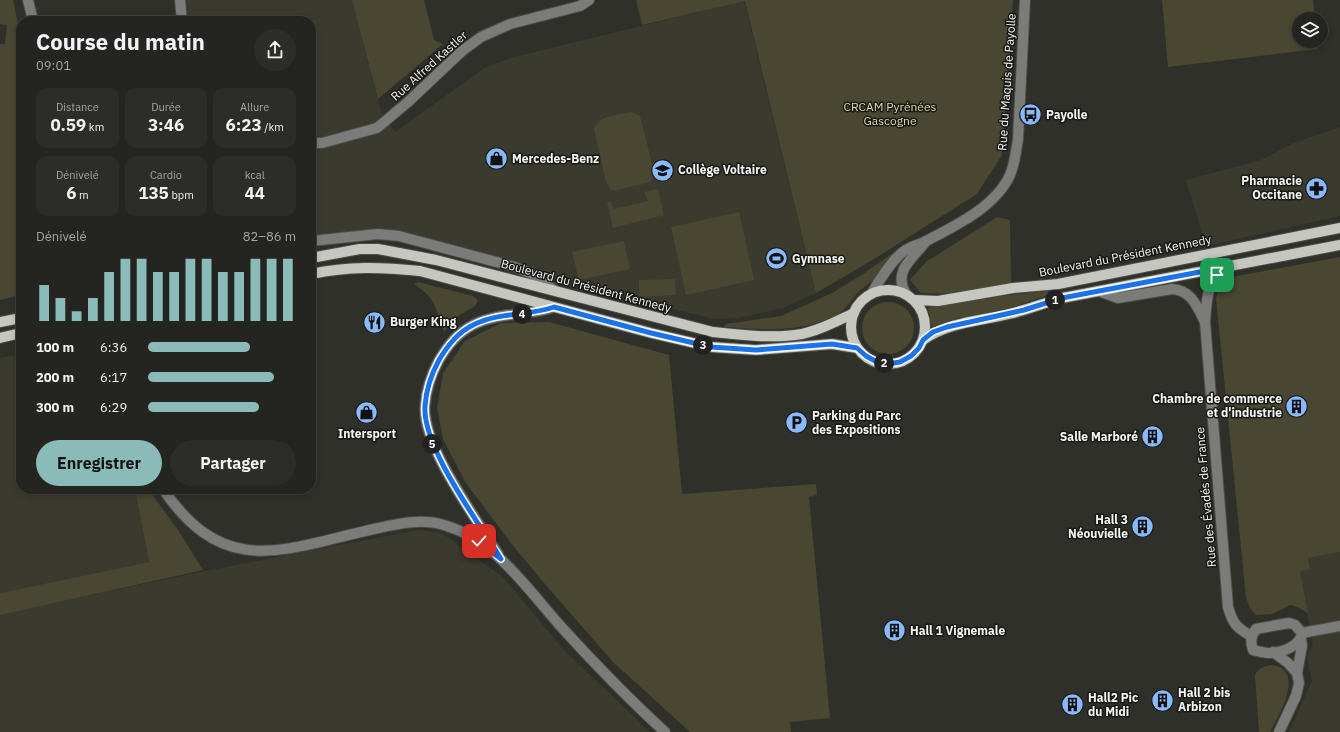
<!DOCTYPE html>
<html lang="fr">
<meta charset="utf-8">
<style>
body{margin:0;font-family:"IBM Plex Sans",sans-serif;background:#2c2c29;color:#f1f3f6;height:100vh;display:flex;flex-direction:column;font-size:15px;white-space:nowrap}
*{box-sizing:border-box;margin:0}
p{font-size:13px;color:#a3a4a5}
.icon{flex:none;width:22px;height:22px;fill:none;stroke:currentColor;stroke-width:2;stroke-linecap:round;stroke-linejoin:round}
.map{position:relative;flex:1;overflow:hidden}
.panel{position:absolute;left:16px;top:16px;width:300px;height:478px;display:flex;flex-direction:column;background:#242420;border-radius:16px;box-shadow:0 2px 6px #0003,0 0 0 1px #41413e}
.panel>*{flex:none}
.buttons{position:absolute;left:1292px;top:12px;display:grid;gap:8px}
.buttons a{display:grid;place-items:center;width:36px;height:36px;border-radius:50%;background:#242420;box-shadow:0 2px 6px #0003,0 0 0 1px #41413e;font-size:20px}
.pin{position:absolute;display:grid;place-items:center;width:34px;height:34px;color:#fff;margin:-17px;border-radius:8px;box-shadow:0 2px 6px #0006}
.km{position:absolute;width:20px;height:20px;margin:-10px;border-radius:50%;background:#222;color:#fff;font-size:11px;line-height:20px;text-align:center}
.round{display:grid;place-items:center;flex:none;width:42px;height:42px;border-radius:21px;background:#2c2c29}
.summary{display:flex;align-items:center;justify-content:space-between;height:68px;padding:0 20px}
h1{font-size:22px;font-weight:700;line-height:30px}
.metrics{display:grid;grid-template-columns:repeat(3,1fr);gap:6px;height:68px;padding:4px 20px}
.metrics div{display:grid;align-content:center;border-radius:10px;background:#2c2c29;text-align:center}
.metrics b{font-size:17px;font-weight:700}
.metrics small{font-size:11px;font-weight:400}
.metrics p{font-size:11px}
.chart{height:112px;padding:8px 20px}
.chart p{display:flex;justify-content:space-between}
.chart svg{width:100%;height:72px;margin-top:4px;stroke:#8bbbb9;stroke-width:6}
.cta{display:flex;gap:8px;margin-top:auto;padding:8px 20px}
.cta a{flex:1;height:46px;border-radius:24px;background:#8bbbb9;color:#111;font-size:16px;font-weight:700;line-height:46px;text-align:center}
.cta a+a{background:#2c2c29;color:#f1f3f6}
ul{padding:0 20px;list-style:none;font-size:13px}
li{display:grid;grid-template-columns:64px 48px 1fr;align-items:center;height:30px}
li i{height:10px;border-radius:5px;background:#8bbbb9}
.map>svg:first-child{display:block}
</style>
<div class="map">
<svg width="1340" height="732" viewBox="0 0 1340 732">
<rect width="100%" height="100%" fill="#30302b"/>
<g fill="#3a3a2f">
<polygon points="186,0 352,0 381,112 395,132 486,67 514,57 744,1 816,293 782,308 739,318 714,319 390,238 351,241 311,248 311,21 189,21"/>
<polygon points="1340,127 1340,216 1206,246 1186,180 1261,160 1294,143"/>
<polygon points="15,355 21,358 21,489 135,489 149,562 0,593 0,358"/>
<polygon points="418,530 442,533 503,577 564,650 650,732 0,732 0,614 205,571"/>
<polygon points="1340,552 1340,732 1289,732 1312,681 1308,661 1308,653 1313,645 1300,571 1308,558"/>
</g>
<g fill="#494732">
<polygon points="0,0 13,0 21,38 21,295 0,300 0,44 5,44 7,25 0,24"/>
<polygon points="352,0 424,0 434,40 443,44 378,99"/>
<polygon points="636,0 1013,0 1002,155 977,194 874,259 816,293 745,1 642,25"/>
<polygon points="1162,0 1313,0 1315,19 1299,19 1299,41 1317,41 1317,49 1168,67"/>
<path d="M 631,112 L 640,116 L 655,175 L 650,182 L 618,190 L 611,190 L 606,182 L 594,129 C 598,115 618,115 631,112 Z"/>
<polygon points="658,189 664,215 613,228 607,202 610,201 614,209 648,201 644,192"/>
<polygon points="739,212 754,280 686,295 671,227"/>
<polygon points="997,217 1010,220 1011,283 956,294 921,293 910,280 926,262"/>
<polygon points="624,241 630,269 579,280 572,252"/>
<path d="M 893,253 C 892,267 873,280 862,289 C 854,295 849,306 841,312 C 838,315 832,317 827,319 C 795,333 759,329 724,327 L 726,324 L 781,316 L 832,293 L 863,274 Z"/>
<polygon points="1340,257 1340,552 1308,558 1310,569 1300,571 1308,613 1295,606 1290,605 1272,614 1256,615 1250,608 1246,597 1216,298 1220,284 1232,277"/>
<polygon points="675,279 676,295 639,297 639,280"/>
<path d="M 418,282 L 473,296 L 478,300 L 475,306 L 458,316 L 444,332 C 434,307 439,301 414,284 Z"/>
<polygon points="1048,291 1048,295 1010,308 957,318 932,327 928,308 1009,295"/>
<circle cx="888" cy="328" r="26"/>
<polygon points="549,322 669,355 682,494 816,484 817,495 809,497 830,718 790,722 791,732 690,732 613,662 550,590 510,542 465,482 443,439 437,408 443,373 465,341 501,323"/>
<polygon points="135,489 148,489 178,530 203,570 0,615 0,593 149,562"/>
<path d="M 1272,665 C 1306,670 1279,714 1270,732 L 1259,732 L 1255,675 C 1259,668 1264,666 1272,665 Z"/>
</g>
<g fill="none" stroke-linecap="round" stroke-linejoin="round">
<defs>
<g id="minor">
<polyline points="28,0 33,21"/>
<polyline points="180,0 182,21"/>
<polyline points="311,143 322,143 377,128 408,102 462,51 481,37 510,24 580,6 589,0"/>
<polyline points="311,241 378,234 399,236 515,267 534,275 554,290"/>
<path d="M 1226,267 C 1206,283 1207,298 1205,322 L 1228,607 C 1233,624 1236,627 1251,636"/>
<path d="M 1099,291 L 1118,298 L 1172,289 C 1191,290 1197,306 1205,322"/>
<path d="M 872,293 C 878,282 893,259 903,252 C 910,246 919,245 928,240 C 957,225 996,206 1010,175 C 1015,163 1016,151 1018,139 L 1025,0"/>
<path d="M 906,294 C 892,270 914,258 926,241"/>
<path d="M 163,489 C 225,580 284,549 374,529 C 397,524 421,518 444,525 C 498,541 529,592 565,631 C 597,666 630,700 665,732"/>
<path d="M 498,554 C 476,518 422,446 425,406 C 426,391 432,373 439,360 C 448,345 458,332 475,324 C 500,312 528,316 554,307"/>
<path d="M 1289,623 L 1295,625 L 1302,633 C 1301,646 1281,653 1269,653 C 1264,653 1258,651 1253,650 C 1250,641 1251,636 1256,629 Z"/>
<polyline points="1302,633 1340,626"/>
<polyline points="1273,652 1288,663 1297,673"/>
<polyline points="1279,732 1296,696 1299,683 1297,673 1302,646 1301,638"/>
</g>
<g id="major">
<path d="M 311,258 L 360,249 L 378,249 L 436,260 L 713,332 C 742,335 773,339 802,334 C 821,330 837,321 854,313"/>
<path d="M 311,274 C 349,266 381,267 420,271 L 651,333 L 711,347 L 756,350 L 832,344 L 857,348"/>
<circle cx="888" cy="327" r="37"/>
<polyline points="914,300 938,301 1013,288 1058,284 1340,228"/>
<polyline points="0,322 21,318"/>
<polyline points="0,338 21,333"/>
<path d="M 923,340 C 948,322 980,321 1009,314 C 1027,310 1044,303 1062,298 L 1340,245"/>
</g>
</defs>
<use href="#minor" stroke="#4c4c47" stroke-width="12"/>
<use href="#major" stroke="#4c4c47" stroke-width="12"/>
<use href="#minor" stroke="#7b7b79" stroke-width="10"/>
<use href="#major" stroke="#c7c7c2" stroke-width="10"/>
</g>
<g fill="none" stroke-linecap="round" stroke-linejoin="round">
<defs>
<path id="route" d="M 479,541 L 501,559 C 479,523 422,447 425,406 C 426,391 432,373 439,360 C 448,345 458,332 475,324 C 500,312 528,316 554,307 L 651,333 L 711,347 L 756,350 L 832,344 L 857,348 L 866,356 L 877,362 L 888,364 L 900,362 L 911,356 L 919,348 L 923,340 L 933,332 L 947,327 L 1024,310 L 1062,298 L 1226,267 L 1217,275"/>
</defs>
<use href="#route" stroke="#fff" stroke-width="8"/>
<use href="#route" stroke="#1a73e8" stroke-width="5"/>
</g>
<defs>
<symbol id="bus-disc" viewBox="-11 -11 22 22"><circle r="9.5" fill="#88bafc" stroke="#181816"/><path d="M-5-6H5V4H4V6H2V4H-2V6H-4V4H-5ZM-3.5-4V0h7V-4ZM-3.5 1.2v1.5H-2V1.2ZM2 1.2v1.5H3.5V1.2Z" fill="#111"/></symbol>
<symbol id="shop-disc" viewBox="-11 -11 22 22"><circle r="9.5" fill="#88bafc" stroke="#181816"/><path d="M-5-2.5h2.3a2.7 3.5 0 0 1 5.4 0H5L5.5 6h-11ZM-1.5-2.5h3a1.5 2.3 0 0 0-3 0Z" fill="#111"/></symbol>
<symbol id="school-disc" viewBox="-11 -11 22 22"><circle r="9.5" fill="#88bafc" stroke="#181816"/><path d="M0-5L7-2L0 1L-7-2ZM-4 1L0 2.5L4 1V4Q0 6-4 4Z" fill="#111"/></symbol>
<symbol id="pharmacy-disc" viewBox="-11 -11 22 22"><circle r="9.5" fill="#88bafc" stroke="#181816"/><path d="M-2-6h4v4h4v4h-4v4h-4v-4h-4v-4h4Z" fill="#111"/></symbol>
<symbol id="stadium-disc" viewBox="-11 -11 22 22"><circle r="9.5" fill="#88bafc" stroke="#181816"/><path d="M0-5a6.5 5 0 1 0 0 10a6.5 5 0 1 0 0-10ZM-3.5-1.8h7v3.6h-7Z" fill="#111"/></symbol>
<symbol id="restaurant-disc" viewBox="-11 -11 22 22"><circle r="9.5" fill="#88bafc" stroke="#181816"/><path d="M-5-6h1v4h1v-4h1v4h1v-4h1v5L-1.5 .5V6h-2V.5L-5-1ZM5-6V6H3V1.5H1.5Q1.5-4 5-6Z" fill="#111"/></symbol>
<symbol id="building-disc" viewBox="-11 -11 22 22"><circle r="9.5" fill="#88bafc" stroke="#181816"/><path d="M-4-6H4V6H1V3H-1V6H-4ZM-2.5-4.3h1.7v1.8h-1.7ZM.8-4.3h1.7v1.8H.8ZM-2.5-1h1.7V.8h-1.7ZM.8-1h1.7V.8H.8Z" fill="#111"/></symbol>
<symbol id="parking-disc" viewBox="-11 -11 22 22"><circle r="9.5" fill="#88bafc" stroke="#181816"/><path d="M-3.5-5.5H1a3.5 3.5 0 0 1 0 7H-1V5.5H-3.5ZM-1-3.4V-.6H.8a1.4 1.4 0 0 0 0-2.8Z" fill="#111"/></symbol>
</defs>
<g fill-rule="evenodd">
<use href="#bus-disc" x="1018" y="102" width="25" height="25"/>
<use href="#shop-disc" x="484" y="146" width="25" height="25"/>
<use href="#school-disc" x="650" y="158" width="25" height="25"/>
<use href="#pharmacy-disc" x="1304" y="176" width="25" height="25"/>
<use href="#stadium-disc" x="764" y="246" width="25" height="25"/>
<use href="#restaurant-disc" x="362" y="310" width="25" height="25"/>
<use href="#building-disc" x="1284" y="394" width="25" height="25"/>
<use href="#shop-disc" x="354" y="400" width="25" height="25"/>
<use href="#parking-disc" x="784" y="410" width="25" height="25"/>
<use href="#building-disc" x="1140" y="424" width="25" height="25"/>
<use href="#building-disc" x="1130" y="514" width="25" height="25"/>
<use href="#building-disc" x="882" y="618" width="25" height="25"/>
<use href="#building-disc" x="1150" y="688" width="25" height="25"/>
<use href="#building-disc" x="1060" y="692" width="25" height="25"/>
</g>
<g text-anchor="middle" stroke-width="3" stroke-linejoin="round" paint-order="stroke">
<g font-size="12" fill="#f5f5f2" stroke="#181816">
<text transform="translate(429 66) rotate(-42)" y="4">Rue Alfred Kastler</text>
<text transform="translate(1007 82) rotate(-86)" y="4">Rue du Maquis de Payolle</text>
<text transform="translate(1125 256) rotate(-11)" y="4">Boulevard du Président Kennedy</text>
<text transform="translate(586 286) rotate(15)" y="4">Boulevard du Président Kennedy</text>
<text transform="translate(1206 497) rotate(-95)" y="4">Rue des Évadés de France</text>
</g>
<g font-size="12" fill="#e0dda4" stroke="#181816">
<text x="890" y="111">CRCAM Pyrénées<tspan x="890" dy="14">Gascogne</tspan></text>
</g>
<g font-size="12" font-weight="bold" fill="#f5f5f2" stroke="#181816" text-anchor="start">
<text x="1046" y="119">Payolle</text>
<text x="512" y="163">Mercedes-Benz</text>
<text x="678" y="174">Collège Voltaire</text>
<text x="1302" y="185" text-anchor="end">Pharmacie<tspan x="1302" dy="14">Occitane</tspan></text>
<text x="792" y="263">Gymnase</text>
<text x="390" y="326">Burger King</text>
<text x="1282" y="403" text-anchor="end">Chambre de commerce<tspan x="1282" dy="14">et d'industrie</tspan></text>
<text x="812" y="420">Parking du Parc<tspan x="812" dy="14">des Expositions</tspan></text>
<text x="367" y="438" text-anchor="middle">Intersport</text>
<text x="1138" y="441" text-anchor="end">Salle Marboré</text>
<text x="1128" y="524" text-anchor="end">Hall 3<tspan x="1128" dy="14">Néouvielle</tspan></text>
<text x="910" y="635">Hall 1 Vignemale</text>
<text x="1178" y="697">Hall 2 bis<tspan x="1178" dy="14">Arbizon</tspan></text>
<text x="1088" y="702">Hall2 Pic<tspan x="1088" dy="14">du Midi</tspan></text>
</g>
</g>
</svg>
<div class="buttons">
<a><svg class="icon" aria-label="layers" viewBox="0 0 24 24"><path d="M12 4l9 5-9 5-9-5zM3 14l9 5 9-5"/></svg></a>
</div>
<div class="pin" style="left:1217px;top:275px;background:#1e9e55"><svg class="icon" aria-label="arrive" viewBox="0 0 24 24"><path d="M6 21V4h12l-3 4 3 4H6"/></svg></div>
<div class="pin" style="left:479px;top:541px;background:#d93025"><svg class="icon" aria-label="check" viewBox="0 0 24 24"><path d="M5 12l5 5 9-10"/></svg></div>
<b class="km" style="left:1055px;top:300px">1</b>
<b class="km" style="left:884px;top:363px">2</b>
<b class="km" style="left:703px;top:345px">3</b>
<b class="km" style="left:522px;top:314px">4</b>
<b class="km" style="left:432px;top:444px">5</b>
<section class="panel">
<div class="summary"><div><h1>Course du matin</h1><p>09:01</p></div><a class="round"><svg class="icon" aria-label="share" viewBox="0 0 24 24"><path d="M12 15V3M7 8l5-5 5 5M5 13v7h14v-7"/></svg></a></div>
<div class="metrics">
<div><p>Distance</p><b>0.59<small> km</small></b></div>
<div><p>Durée</p><b>3:46</b></div>
<div><p>Allure</p><b>6:23<small> /km</small></b></div>
</div>
<div class="metrics">
<div><p>Dénivelé</p><b>6<small> m</small></b></div>
<div><p>Cardio</p><b>135<small> bpm</small></b></div>
<div><p>kcal</p><b>44</b></div>
</div>
<div class="chart"><p><span>Dénivelé</span>82–86 m</p>
<svg viewBox="0 0 160 44" preserveAspectRatio="none"><path d="M5 44V22M15 44V30M25 44V38M35 44V30M45 44V14M55 44V6M65 44V6M75 44V14M85 44V14M95 44V6M105 44V6M115 44V14M125 44V14M135 44V6M145 44V6M155 44V6"/></svg>
</div>
<ul>
<li><b>100 m</b>6:36<i style="width:69%"></i></li>
<li><b>200 m</b>6:17<i style="width:85%"></i></li>
<li><b>300 m</b>6:29<i style="width:75%"></i></li>
</ul>
<div class="cta"><a>Enregistrer</a><a>Partager</a></div>
</section>
</div>
